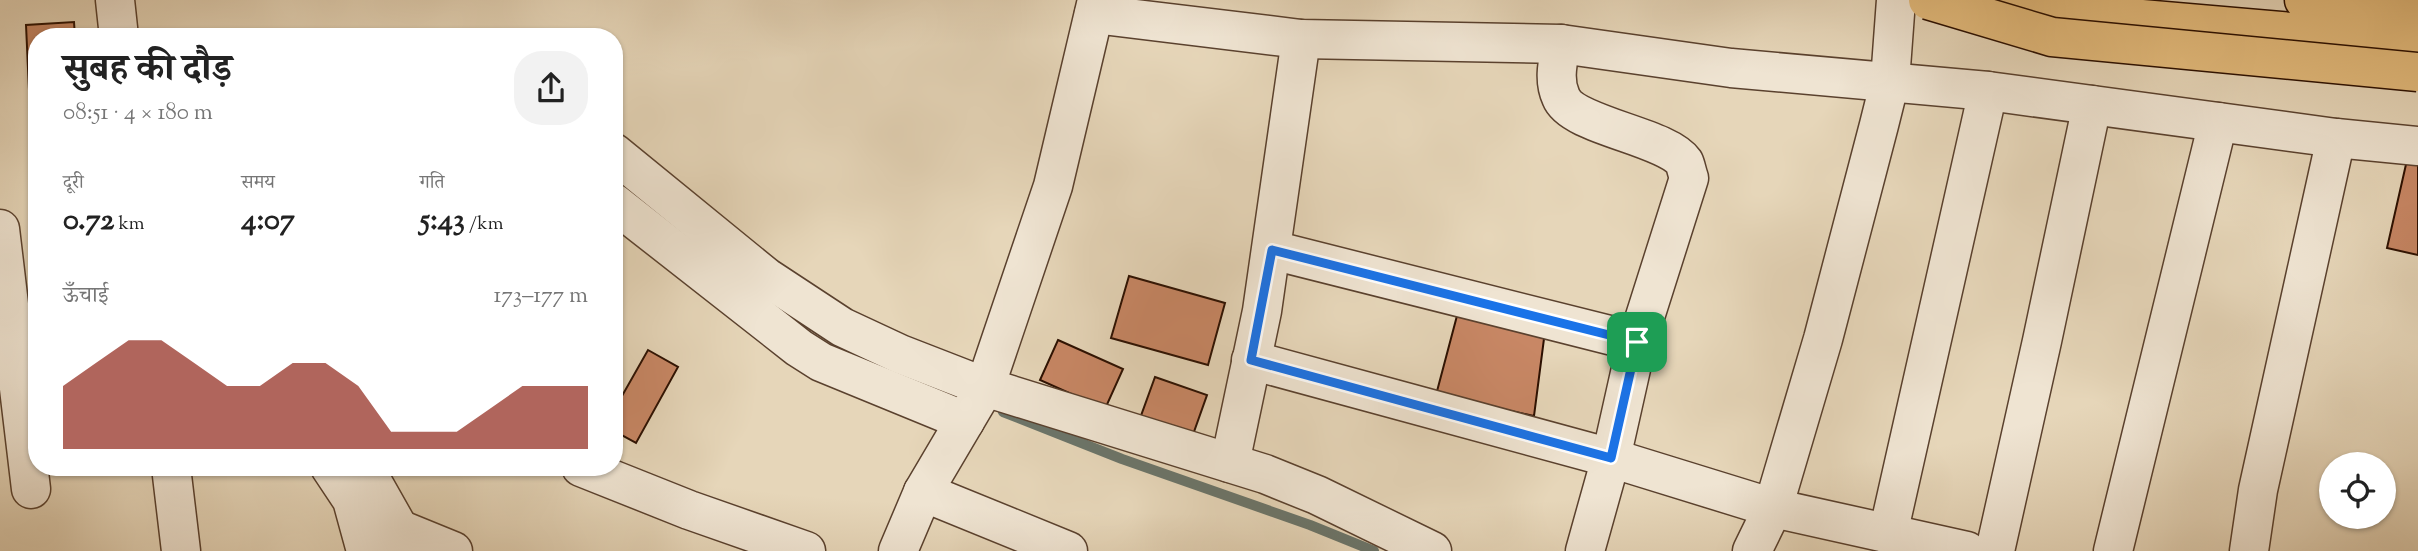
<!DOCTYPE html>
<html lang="hi">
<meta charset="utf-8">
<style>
body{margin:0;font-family:"Sorts Mill Goudy","Noto Serif Devanagari",serif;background:#f2f2f2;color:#222;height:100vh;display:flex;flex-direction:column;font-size:26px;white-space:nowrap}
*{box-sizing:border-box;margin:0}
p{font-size:23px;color:#767676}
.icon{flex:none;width:38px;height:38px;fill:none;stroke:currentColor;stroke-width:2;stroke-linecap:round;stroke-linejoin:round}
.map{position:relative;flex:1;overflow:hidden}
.details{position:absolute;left:28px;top:28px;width:595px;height:448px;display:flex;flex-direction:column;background:#fff;border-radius:28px;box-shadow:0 2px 5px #0004}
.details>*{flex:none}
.controls{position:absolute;left:2319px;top:452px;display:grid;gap:14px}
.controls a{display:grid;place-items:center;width:77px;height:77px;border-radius:50%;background:#fff;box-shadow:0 2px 5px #0004;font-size:35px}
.pin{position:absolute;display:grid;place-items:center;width:60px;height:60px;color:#fff;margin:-30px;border-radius:14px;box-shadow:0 4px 10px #0006}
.round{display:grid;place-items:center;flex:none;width:74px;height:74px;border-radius:28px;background:#f2f2f2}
.head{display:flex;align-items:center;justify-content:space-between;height:119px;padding:0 35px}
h1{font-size:38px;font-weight:700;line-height:52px}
.figures{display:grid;grid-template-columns:repeat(3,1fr);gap:10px;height:119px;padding:7px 35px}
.figures div{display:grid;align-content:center}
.figures b{font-size:30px;font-weight:700}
.figures small{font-size:19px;font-weight:400}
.figures p{font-size:19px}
.chart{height:196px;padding:14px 35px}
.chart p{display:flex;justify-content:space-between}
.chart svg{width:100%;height:126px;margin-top:7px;fill:#8f2418;opacity:.7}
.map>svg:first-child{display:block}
</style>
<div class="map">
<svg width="2418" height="551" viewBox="0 0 2418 551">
<rect width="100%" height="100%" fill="#e6d6b9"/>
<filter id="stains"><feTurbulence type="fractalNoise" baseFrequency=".00286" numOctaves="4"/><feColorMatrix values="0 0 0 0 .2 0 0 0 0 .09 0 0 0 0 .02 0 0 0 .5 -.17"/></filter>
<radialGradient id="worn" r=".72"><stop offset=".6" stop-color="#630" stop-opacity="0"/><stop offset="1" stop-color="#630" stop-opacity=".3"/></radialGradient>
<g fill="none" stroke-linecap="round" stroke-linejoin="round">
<polyline stroke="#6b756a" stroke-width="10" points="1003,412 1122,459 1310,525 1374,551"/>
</g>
<g fill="#c88765" stroke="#2b0f00" stroke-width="2">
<polygon points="74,22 75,37 37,37 37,89 29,90 26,25"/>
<polygon points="2407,160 2418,162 2418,255 2387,248"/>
<polygon points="1129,276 1225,303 1208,365 1111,338"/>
<polygon points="1458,312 1545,331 1534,416 1436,395"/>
<polygon points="1058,340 1123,369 1105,409 1040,380"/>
<polygon points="648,350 678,367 636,443 614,431 614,410"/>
<polygon points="1155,377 1207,395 1190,443 1138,424"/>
</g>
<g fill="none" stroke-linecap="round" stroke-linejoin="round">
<defs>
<g id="minor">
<polyline points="115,0 119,37"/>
<polyline points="1094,14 1301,39 1561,44 1731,68 1988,91 2336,138 2418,146"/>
<path d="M 1561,44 C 1558,61 1553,80 1561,97 C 1572,126 1666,136 1684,162 C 1686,166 1687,173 1689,178 L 1637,342 L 1611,458 L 1585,551"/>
<polyline points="614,153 766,277 842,327 900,354 985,387 1265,474 1317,495 1432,551"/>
<polyline points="614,203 799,348 821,362 965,421"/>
<polyline points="0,229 31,489"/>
<polyline points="1272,250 1637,342"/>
<polyline points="1251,360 1611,458 1773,508 1967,551"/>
<polyline points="1230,463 1262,311 1301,39"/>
<polyline points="171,467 181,551"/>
<polyline points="330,467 352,500 366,551"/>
<polyline points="364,467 399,529 400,551"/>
<polyline points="581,467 689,510 806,551"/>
<polyline points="923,492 1068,551"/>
<polyline points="399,529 453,551"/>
<polyline points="1888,534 1988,91"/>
<polyline points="898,551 923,492 985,387 1053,186 1097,0"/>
<polyline points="1752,551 1773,508 1823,339 1879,125 1890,81 1896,0"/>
<polyline points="1995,551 2042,341 2092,105"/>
<polyline points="2113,551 2218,122"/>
<polyline points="2249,551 2258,490 2336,138"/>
</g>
<g id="highway">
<polyline points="2304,0 2418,10"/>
<polyline points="1970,4 2418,43"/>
</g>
</defs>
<use href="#minor" stroke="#5a412e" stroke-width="41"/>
<use href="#highway" stroke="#2b0f00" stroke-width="41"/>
<use href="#minor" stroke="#efe4d2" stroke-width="38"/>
<use href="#highway" stroke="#e3bb7c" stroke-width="38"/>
<defs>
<polyline id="major-bridge" points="1928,0 2052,37 2418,72"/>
</defs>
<use href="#major-bridge" stroke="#2b0f00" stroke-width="41" stroke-linecap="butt"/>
<use href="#major-bridge" stroke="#e3bb7c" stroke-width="38"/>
</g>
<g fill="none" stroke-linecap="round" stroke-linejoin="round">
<defs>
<polygon id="route" points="1272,250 1637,342 1611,458 1251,360"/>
</defs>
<use href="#route" stroke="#fff" stroke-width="14"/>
<use href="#route" stroke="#1a73e8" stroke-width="9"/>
</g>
<rect width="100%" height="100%" filter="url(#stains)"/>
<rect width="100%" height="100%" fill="url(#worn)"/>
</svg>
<div class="controls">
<a><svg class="icon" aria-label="locate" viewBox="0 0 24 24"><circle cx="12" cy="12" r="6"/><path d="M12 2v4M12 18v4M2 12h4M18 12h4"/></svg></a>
</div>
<div class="pin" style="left:1637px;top:342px;background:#1e9e55"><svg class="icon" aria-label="arrive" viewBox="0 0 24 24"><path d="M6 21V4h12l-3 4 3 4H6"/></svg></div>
<section class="details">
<div class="head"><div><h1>सुबह की दौड़</h1><p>08:51 · 4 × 180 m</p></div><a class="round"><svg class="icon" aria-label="share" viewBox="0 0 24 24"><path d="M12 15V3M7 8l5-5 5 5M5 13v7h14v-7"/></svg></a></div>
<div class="figures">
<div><p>दूरी</p><b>0.72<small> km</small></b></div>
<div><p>समय</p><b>4:07</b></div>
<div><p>गति</p><b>5:43<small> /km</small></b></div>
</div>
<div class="chart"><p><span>ऊँचाई</span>173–177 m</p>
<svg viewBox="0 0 160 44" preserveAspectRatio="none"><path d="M0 44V22L10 14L20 6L30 6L40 14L50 22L60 22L70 14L80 14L90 22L100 38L110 38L120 38L130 30L140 22L150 22L160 22V44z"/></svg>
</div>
</section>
</div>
